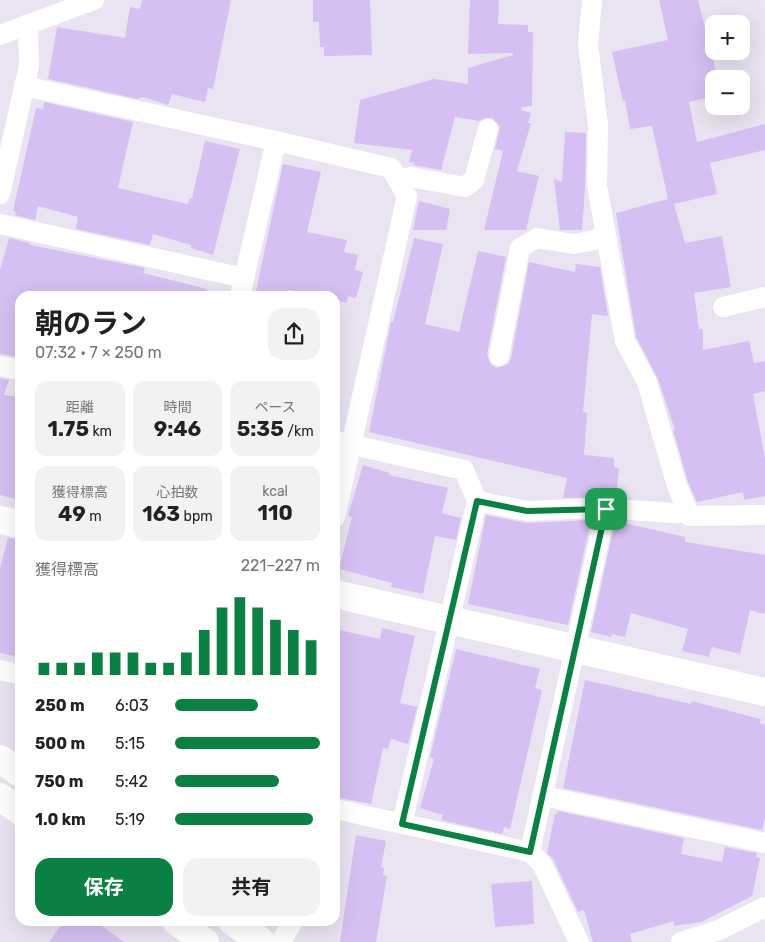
<!DOCTYPE html>
<html lang="ja">
<meta charset="utf-8">
<style>
body{margin:0;font-family:Rubik,"Noto Sans JP",sans-serif;background:#f2f2f2;color:#222;height:100vh;display:flex;flex-direction:column;font-size:19px;white-space:nowrap}
*{box-sizing:border-box;margin:0}
p{font-size:16px;color:#767676}
.icon{flex:none;width:28px;height:28px;fill:none;stroke:currentColor;stroke-width:2;stroke-linecap:round;stroke-linejoin:round}
.map{position:relative;flex:1;overflow:hidden}
.drawer{position:absolute;left:15px;top:291px;width:325px;height:635px;display:flex;flex-direction:column;background:#fff;border-radius:15px;box-shadow:0 5px 20px #0002}
.drawer>*{flex:none}
.buttons{position:absolute;left:705px;top:15px;display:grid;gap:10px}
.buttons a{display:grid;place-items:center;width:45px;height:45px;border-radius:10px;background:#fff;box-shadow:0 5px 20px #0002;font-size:25px}
.pin{position:absolute;display:grid;place-items:center;width:42px;height:42px;color:#fff;margin:-21px;border-radius:10px;box-shadow:0 2px 8px #0006}
.round{display:grid;place-items:center;flex:none;width:52px;height:52px;border-radius:15px;background:#f2f2f2}
.overview{display:flex;align-items:center;justify-content:space-between;height:85px;padding:0 20px}
h1{font-size:28px;font-weight:700;line-height:38px}
.figures{display:grid;grid-template-columns:repeat(3,1fr);gap:8px;height:85px;padding:5px 20px}
.figures div{display:grid;align-content:center;border-radius:12px;background:#f2f2f2;text-align:center}
.figures b{font-size:21px;font-weight:700}
.figures small{font-size:14px;font-weight:400}
.figures p{font-size:14px}
.chart{height:140px;padding:10px 20px}
.chart p{display:flex;justify-content:space-between}
.chart svg{width:100%;height:90px;margin-top:5px;stroke:#0b8043;stroke-width:6}
.button{display:flex;gap:10px;margin-top:auto;padding:10px 20px}
.button a{flex:1;height:58px;border-radius:15px;background:#0b8043;color:#fff;font-size:20px;font-weight:700;line-height:58px;text-align:center}
.button a+a{background:#f2f2f2;color:#222}
ul{padding:0 20px;list-style:none;font-size:16px}
li{display:grid;grid-template-columns:80px 60px 1fr;align-items:center;height:38px}
li i{height:12px;border-radius:6px;background:#0b8043}
.map>svg:first-child{display:block}
</style>
<div class="map">
<svg width="765" height="942" viewBox="0 0 765 942">
<rect width="100%" height="100%" fill="#eae4f2"/>
<g fill="#d6bff2">
<polygon points="142,0 231,0 213,89 208,88 205,102 172,94 168,105 143,97 138,99 48,79 57,27 125,38 130,7 140,9"/>
<polygon points="313,0 370,0 372,55 324,56 324,47 320,47 319,22 313,22"/>
<polygon points="470,0 499,0 498,24 528,25 528,32 533,32 532,106 522,107 521,110 531,113 528,123 531,123 517,171 539,176 526,230 484,230 503,151 495,149 500,126 492,118 485,118 479,121 455,117 441,170 413,165 414,163 409,162 412,150 354,143 360,100 434,79 468,84 468,68 513,55 513,53 468,54"/>
<polygon points="659,0 698,0 718,79 714,79 714,96 689,102 697,142 765,124 765,150 710,163 717,194 674,204 685,243 722,236 731,287 694,293 699,329 703,329 703,350 749,341 754,363 765,361 765,391 753,394 765,459 765,496 744,500 743,492 697,502 688,482 673,430 675,430 658,379 636,337 616,213 668,199 652,126 630,129 625,101 623,101 612,52 668,40"/>
<polygon points="44,102 133,122 118,188 188,204 190,198 192,198 205,141 240,149 213,255 191,248 191,245 153,234 150,245 76,229 78,217 38,206 35,220 15,215 16,212 13,211 36,108 43,109"/>
<polygon points="565,132 586,133 585,188 582,230 560,230 554,179 562,182"/>
<polygon points="283,164 321,172 307,232 347,240 344,252 358,255 355,270 363,272 356,298 348,296 347,303 335,300 335,296 318,296 289,290 287,296 255,296"/>
<polygon points="419,201 450,209 446,230 413,230"/>
<polygon points="9,238 30,243 30,245 145,268 143,273 207,289 206,296 20,296 20,351 18,357 0,354 0,270"/>
<polygon points="414,238 443,244 425,324 459,332 478,251 506,257 487,354 491,365 497,368 508,364 511,358 529,262 575,272 576,264 600,267 608,316 592,314 583,412 587,413 584,455 614,458 614,467 619,468 616,497 563,498 567,478 369,432 391,322 393,322"/>
<polygon points="0,378 9,380 4,395 20,397 20,500 0,495"/>
<polygon points="363,465 390,473 389,475 448,488 442,513 461,518 456,540 435,536 423,594 391,587 392,583 339,569 352,517 348,516"/>
<polygon points="486,515 527,523 591,520 568,625 468,604"/>
<polygon points="615,521 685,537 685,542 765,555 765,614 750,610 740,654 712,647 709,657 682,651 688,629 631,613 625,637 612,634 611,637 591,632"/>
<polygon points="8,538 20,539 20,645 18,657 0,653 0,568"/>
<polygon points="382,628 415,636 400,703 417,707 408,744 391,739 388,749 383,748 371,804 335,797 335,629 380,639"/>
<polygon points="456,649 540,669 535,688 542,690 510,829 504,827 502,834 441,820 443,815 420,808 434,759 430,757"/>
<polygon points="585,680 691,704 691,701 761,719 760,723 765,725 765,818 762,830 563,788"/>
<polygon points="558,811 684,838 681,854 722,862 725,847 757,853 756,857 760,858 752,896 701,922 674,926 674,921 630,934 632,942 593,942 584,910 578,912 553,859 547,853 555,814 557,814"/>
<polygon points="356,835 386,841 381,867 384,868 383,875 387,876 376,942 340,942"/>
<polygon points="532,881 534,924 495,927 491,884"/>
<polygon points="64,921 95,921 124,942 49,942"/>
</g>
<g fill="none" stroke-linecap="round" stroke-linejoin="round">
<g stroke="#fff" stroke-width="20">
<polyline points="592,0 588,44 598,125 597,185 625,341 647,382 677,486 690,516 765,515"/>
<polyline points="0,35 94,0"/>
<polyline points="24,86 276,141 391,168 407,196 335,517"/>
<polyline points="398,180 411,177 465,187 474,180 488,129"/>
<polyline points="0,194 29,65 28,24"/>
<polyline points="0,224 244,278"/>
<polyline points="240,296 276,141"/>
<polyline points="723,307 765,297"/>
<polyline points="499,356 520,248 537,238 574,244 595,240 605,234"/>
<polyline points="0,366 20,370"/>
<polyline points="335,441 464,470 477,501 402,824"/>
<polyline points="477,501 527,511 598,508 674,513 688,512"/>
<polyline points="0,670 20,674"/>
<polyline points="543,796 765,843"/>
<polyline points="335,809 530,852"/>
<polyline points="281,942 293,921"/>
<polyline points="579,942 542,864 530,852 606,509"/>
<polyline points="681,942 719,930 765,907"/>
</g>
<g stroke="#fff" stroke-width="28">
<polyline points="0,520 20,524"/>
<polyline points="335,594 765,692"/>
<polyline points="0,759 20,773"/>
<polyline points="0,797 20,811"/>
<polyline points="176,921 205,942"/>
<polyline points="232,921 262,942"/>
</g>
</g>
<g fill="none" stroke-linecap="round" stroke-linejoin="round">
<defs>
<polygon id="route" points="477,501 527,511 606,509 530,852 402,824"/>
</defs>
<use href="#route" stroke="#fff" stroke-width="10"/>
<use href="#route" stroke="#0b8043" stroke-width="6"/>
</g>
</svg>
<div class="buttons">
<a>+</a>
<a>−</a>
</div>
<div class="pin" style="left:606px;top:509px;background:#1e9e55"><svg class="icon" aria-label="arrive" viewBox="0 0 24 24"><path d="M6 21V4h12l-3 4 3 4H6"/></svg></div>
<section class="drawer">
<div class="overview"><div><h1>朝のラン</h1><p>07:32 · 7 × 250 m</p></div><a class="round"><svg class="icon" aria-label="share" viewBox="0 0 24 24"><path d="M12 15V3M7 8l5-5 5 5M5 13v7h14v-7"/></svg></a></div>
<div class="figures">
<div><p>距離</p><b>1.75<small> km</small></b></div>
<div><p>時間</p><b>9:46</b></div>
<div><p>ペース</p><b>5:35<small> /km</small></b></div>
</div>
<div class="figures">
<div><p>獲得標高</p><b>49<small> m</small></b></div>
<div><p>心拍数</p><b>163<small> bpm</small></b></div>
<div><p>kcal</p><b>110</b></div>
</div>
<div class="chart"><p><span>獲得標高</span>221–227 m</p>
<svg viewBox="0 0 160 44" preserveAspectRatio="none"><path d="M5 44V38M15 44V38M25 44V38M35 44V33M45 44V33M55 44V33M65 44V38M75 44V38M85 44V33M95 44V22M105 44V11M115 44V6M125 44V11M135 44V17M145 44V22M155 44V27"/></svg>
</div>
<ul>
<li><b>250 m</b>6:03<i style="width:57%"></i></li>
<li><b>500 m</b>5:15<i style="width:100%"></i></li>
<li><b>750 m</b>5:42<i style="width:72%"></i></li>
<li><b>1.0 km</b>5:19<i style="width:95%"></i></li>
</ul>
<div class="button"><a>保存</a><a>共有</a></div>
</section>
</div>
